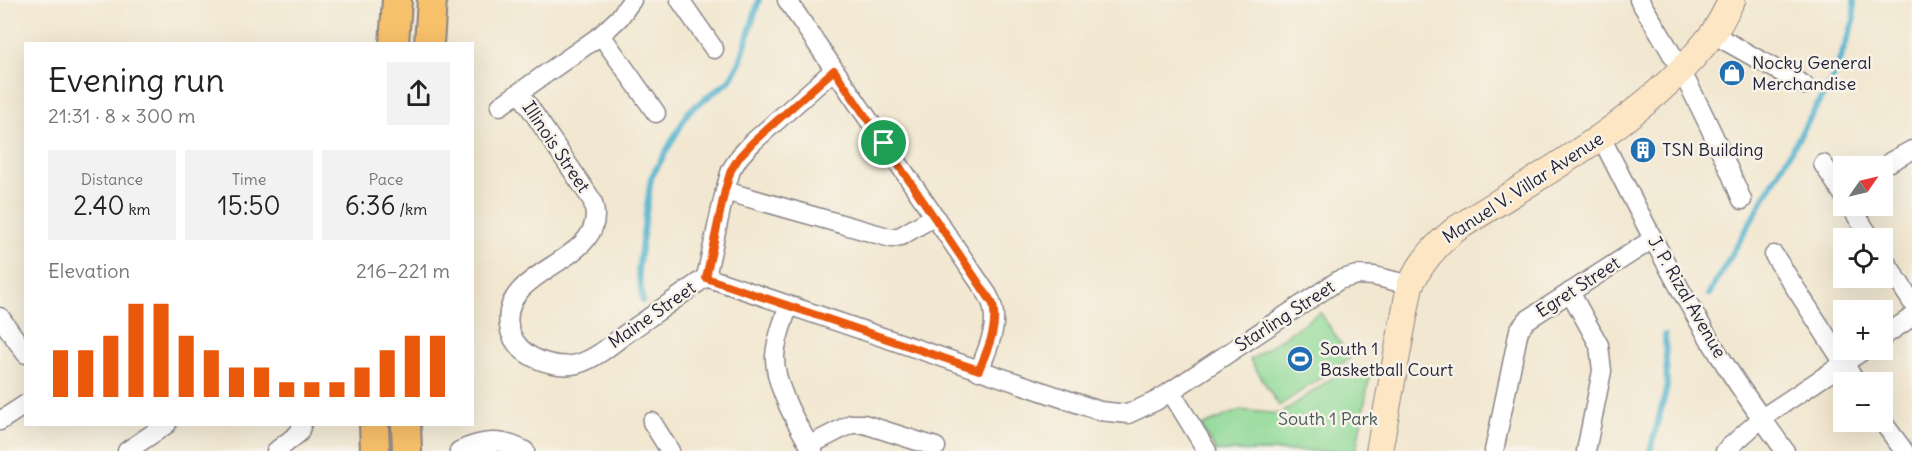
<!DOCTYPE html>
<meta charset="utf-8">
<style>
body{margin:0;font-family:Delius,sans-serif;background:#f2f2f2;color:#222;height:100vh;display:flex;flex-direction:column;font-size:22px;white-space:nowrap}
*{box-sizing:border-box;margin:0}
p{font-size:20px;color:#767676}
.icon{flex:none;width:33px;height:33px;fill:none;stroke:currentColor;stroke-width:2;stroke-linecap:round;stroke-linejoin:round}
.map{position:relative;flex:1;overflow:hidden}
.side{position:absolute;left:24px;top:42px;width:450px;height:384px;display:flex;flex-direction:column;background:#fff;border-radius:0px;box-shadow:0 6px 24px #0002}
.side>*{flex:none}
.needle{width:39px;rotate:56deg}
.controls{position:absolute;left:1833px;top:156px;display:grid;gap:12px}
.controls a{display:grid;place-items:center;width:60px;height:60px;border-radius:0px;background:#fff;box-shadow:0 6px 24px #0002;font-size:30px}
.pin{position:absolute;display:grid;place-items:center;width:51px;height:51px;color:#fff;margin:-26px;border:3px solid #fff;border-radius:50%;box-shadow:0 2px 6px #0007}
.round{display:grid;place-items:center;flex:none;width:63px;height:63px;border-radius:0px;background:#f2f2f2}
.headline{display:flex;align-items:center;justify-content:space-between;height:102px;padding:0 24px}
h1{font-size:33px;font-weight:600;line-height:45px}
.stats{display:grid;grid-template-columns:repeat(3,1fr);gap:9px;height:102px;padding:6px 24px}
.stats div{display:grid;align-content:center;border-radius:0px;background:#f2f2f2;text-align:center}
.stats b{font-size:26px;font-weight:600}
.stats small{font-size:16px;font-weight:400}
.stats p{font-size:16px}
.chart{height:168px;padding:12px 24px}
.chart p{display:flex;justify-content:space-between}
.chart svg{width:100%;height:108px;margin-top:6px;stroke:#ea580c;stroke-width:6}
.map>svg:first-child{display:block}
</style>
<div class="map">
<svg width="1912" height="451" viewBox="0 0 1912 451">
<rect width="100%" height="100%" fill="#f7f3e8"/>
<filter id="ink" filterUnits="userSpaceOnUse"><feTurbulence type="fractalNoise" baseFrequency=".0167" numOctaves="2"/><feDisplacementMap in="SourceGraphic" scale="12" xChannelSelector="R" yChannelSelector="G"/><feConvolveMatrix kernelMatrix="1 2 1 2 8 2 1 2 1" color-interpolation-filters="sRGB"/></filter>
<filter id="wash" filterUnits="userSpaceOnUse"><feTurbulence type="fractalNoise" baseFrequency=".008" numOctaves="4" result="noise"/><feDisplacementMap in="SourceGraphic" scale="24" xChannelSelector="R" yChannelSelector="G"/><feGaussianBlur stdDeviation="1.35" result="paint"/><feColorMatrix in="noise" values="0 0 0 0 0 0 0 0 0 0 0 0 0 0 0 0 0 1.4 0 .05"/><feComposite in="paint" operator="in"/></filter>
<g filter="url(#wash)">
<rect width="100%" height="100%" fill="#f2e7d0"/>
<g fill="#8ed996" stroke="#587e68" stroke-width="1.5">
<polygon points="1320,312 1350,358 1279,406 1250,360"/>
<polygon points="1351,365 1370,374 1356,451 1216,451 1201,426 1240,410 1280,414"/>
</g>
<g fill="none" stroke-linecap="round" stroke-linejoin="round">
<g stroke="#4fb2ce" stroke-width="6">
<polyline points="1709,294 1833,78 1854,21 1854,0"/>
<polyline points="643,301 638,270 651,178 689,111 729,81 740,62 759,0"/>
<polyline points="1650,451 1667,387 1665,335"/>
</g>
</g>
</g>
<g filter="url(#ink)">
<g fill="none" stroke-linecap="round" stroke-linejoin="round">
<defs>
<g id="street">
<polyline points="680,0 714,49"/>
<path d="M 787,0 L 988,295 C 1002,321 989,345 979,371"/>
<path d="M 1639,0 C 1681,64 1712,129 1742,200"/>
<polyline points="1713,34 1804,85"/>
<polyline points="601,35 656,113"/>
<path d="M 520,93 L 592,200 C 615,263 499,265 509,326 C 511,339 518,348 529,355 C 542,363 562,368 577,364 C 596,359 612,344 627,333 C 654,314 680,296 706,277"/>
<polyline points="500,106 601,35 619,18 632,0"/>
<path d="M 1601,137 C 1639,212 1677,289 1723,361 C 1742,392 1764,421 1785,451"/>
<polyline points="1890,162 1912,150"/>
<polyline points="1823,164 1844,196"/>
<polyline points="725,191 891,238 901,236 935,216"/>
<polyline points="1850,206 1871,238"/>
<polyline points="1774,255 1856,382"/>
<polyline points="1882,256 1912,302"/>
<polyline points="706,277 1100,411 1128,414 1156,401 1339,280 1357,275 1374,276 1410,285"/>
<polyline points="706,277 725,191 731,170 740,156 753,142 834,70"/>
<polyline points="1570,292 1599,345 1602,371 1586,451"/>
<path d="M 788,307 C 783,323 776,339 775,356 C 774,385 798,427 813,451"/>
<polyline points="0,317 26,354"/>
<polyline points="1882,337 1912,317"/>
<polyline points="1171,392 1207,451"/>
<polyline points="0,421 26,404"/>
<polyline points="1882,421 1904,451"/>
<polyline points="652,422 670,451"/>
<polyline points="810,445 851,424 864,424 936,447"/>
<polyline points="127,451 167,424"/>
<polyline points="276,451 299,433 302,424"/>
<path d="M 459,451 C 482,440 502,438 525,451"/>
<polyline points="1494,451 1519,330 1527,320 1653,239"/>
<polyline points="1725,451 1762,418 1864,350"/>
</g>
<path id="secondary" d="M 1379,451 L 1410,285 C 1423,260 1434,247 1456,229 C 1543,173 1647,119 1711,36 C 1720,25 1725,12 1732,0"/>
<g id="primary">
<polyline points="394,44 397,0"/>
<polyline points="429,44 432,0"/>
<polyline points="374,424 375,451"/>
<polyline points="406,424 407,451"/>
</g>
</defs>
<use href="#street" stroke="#8a8486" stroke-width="21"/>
<use href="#secondary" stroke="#8a8486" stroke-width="28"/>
<use href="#primary" stroke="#8a8486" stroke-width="32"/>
<use href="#street" stroke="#fff" stroke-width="18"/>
<use href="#secondary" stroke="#fce6c4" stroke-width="26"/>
<use href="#primary" stroke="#f7c06b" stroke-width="28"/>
</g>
</g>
<g fill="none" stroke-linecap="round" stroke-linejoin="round" filter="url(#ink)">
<defs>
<path id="route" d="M 834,70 L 993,304 C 998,328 988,348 979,370 L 706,278 L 725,190 L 731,170 L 740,156 L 753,142 Z"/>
</defs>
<use href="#route" stroke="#fff" stroke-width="12"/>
<use href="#route" stroke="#ea580c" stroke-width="8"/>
</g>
<defs>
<symbol id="shop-disc" viewBox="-11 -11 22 22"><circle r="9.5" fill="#1f6fb2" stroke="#f7f3e8"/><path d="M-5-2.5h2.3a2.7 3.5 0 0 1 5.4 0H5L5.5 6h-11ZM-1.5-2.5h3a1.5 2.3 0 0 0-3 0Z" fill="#fff"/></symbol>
<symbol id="building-disc" viewBox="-11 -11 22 22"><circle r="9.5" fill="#1f6fb2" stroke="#f7f3e8"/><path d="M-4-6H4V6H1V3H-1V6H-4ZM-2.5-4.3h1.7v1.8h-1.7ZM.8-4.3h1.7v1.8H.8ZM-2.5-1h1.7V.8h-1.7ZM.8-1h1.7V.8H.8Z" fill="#fff"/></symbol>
<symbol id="stadium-disc" viewBox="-11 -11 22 22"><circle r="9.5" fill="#1f6fb2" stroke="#f7f3e8"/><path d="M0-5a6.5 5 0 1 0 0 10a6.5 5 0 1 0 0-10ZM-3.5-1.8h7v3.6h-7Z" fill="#fff"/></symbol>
</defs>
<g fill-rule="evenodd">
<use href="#shop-disc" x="1717" y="58" width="30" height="30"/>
<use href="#building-disc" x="1628" y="135" width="30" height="30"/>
<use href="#stadium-disc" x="1285" y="344" width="30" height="30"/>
</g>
<g text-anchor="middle" stroke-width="5" stroke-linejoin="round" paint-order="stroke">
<g font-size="18" fill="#22223b" stroke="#f7f3e8" text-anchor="start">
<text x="1752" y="69">Nocky General<tspan x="1752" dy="21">Merchandise</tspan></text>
<text x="1662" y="156">TSN Building</text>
<text x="1320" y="355">South 1<tspan x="1320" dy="21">Basketball Court</tspan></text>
</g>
<g font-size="18" fill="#22223b" stroke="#f7f3e8">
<text transform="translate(556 147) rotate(56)" y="6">Illinois Street</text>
<text transform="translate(1523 188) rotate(-33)" y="6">Manuel V. Villar Avenue</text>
<text transform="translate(1578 287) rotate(-33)" y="6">Egret Street</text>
<text transform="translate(1687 297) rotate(60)" y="6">J. P. Rizal Avenue</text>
<text transform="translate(652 315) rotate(-35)" y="6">Maine Street</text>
<text transform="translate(1285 316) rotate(-33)" y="6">Starling Street</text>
</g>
<g font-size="18" fill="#425956" stroke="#f7f3e8">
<text x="1328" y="425">South 1 Park</text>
</g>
</g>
</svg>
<div class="controls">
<a><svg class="needle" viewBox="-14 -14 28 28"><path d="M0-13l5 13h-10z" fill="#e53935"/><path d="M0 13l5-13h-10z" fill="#767676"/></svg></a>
<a><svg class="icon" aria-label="locate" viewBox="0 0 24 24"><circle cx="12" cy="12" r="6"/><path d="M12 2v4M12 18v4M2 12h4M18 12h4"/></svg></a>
<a>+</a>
<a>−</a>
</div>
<div class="pin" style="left:884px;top:143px;background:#1e9e55"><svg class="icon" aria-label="arrive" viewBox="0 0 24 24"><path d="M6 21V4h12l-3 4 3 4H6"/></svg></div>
<section class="side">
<div class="headline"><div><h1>Evening run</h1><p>21:31 · 8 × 300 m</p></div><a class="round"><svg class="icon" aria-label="share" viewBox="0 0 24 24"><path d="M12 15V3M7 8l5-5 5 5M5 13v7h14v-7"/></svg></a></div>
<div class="stats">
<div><p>Distance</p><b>2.40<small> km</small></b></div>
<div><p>Time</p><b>15:50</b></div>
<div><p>Pace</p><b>6:36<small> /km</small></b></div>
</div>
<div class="chart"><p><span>Elevation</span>216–221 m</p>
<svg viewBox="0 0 160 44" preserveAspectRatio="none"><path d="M5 44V25M15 44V25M25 44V19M35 44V6M45 44V6M55 44V19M65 44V25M75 44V32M85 44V32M95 44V38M105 44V38M115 44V38M125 44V32M135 44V25M145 44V19M155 44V19"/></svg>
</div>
</section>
</div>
